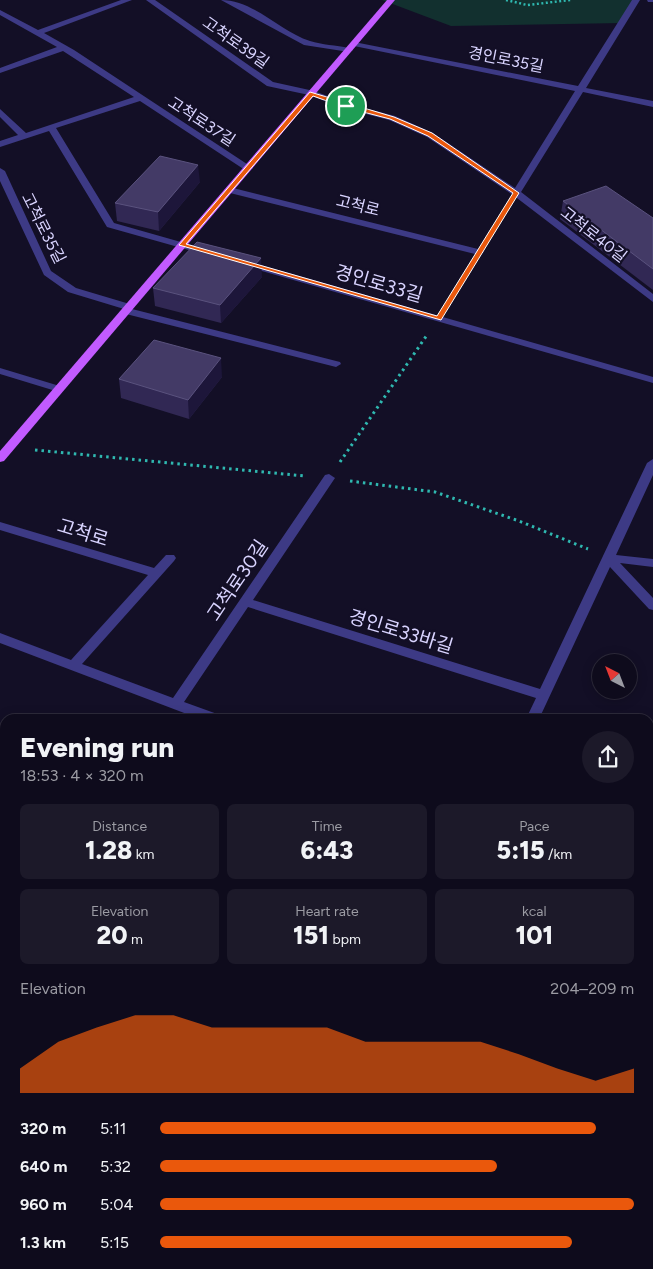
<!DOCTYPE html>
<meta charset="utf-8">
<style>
body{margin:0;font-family:Figtree,"Noto Sans KR",sans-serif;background:#1c1929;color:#f1f3f6;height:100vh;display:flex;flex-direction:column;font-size:19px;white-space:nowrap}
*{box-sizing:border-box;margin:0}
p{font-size:16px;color:#9b9ba3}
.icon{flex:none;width:28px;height:28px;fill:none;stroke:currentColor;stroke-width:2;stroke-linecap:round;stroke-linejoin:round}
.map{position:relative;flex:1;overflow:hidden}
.sheet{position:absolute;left:0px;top:714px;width:654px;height:556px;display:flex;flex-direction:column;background:#0e0b1c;border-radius:15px 15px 0 0;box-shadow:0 2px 12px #0003,0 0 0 1px #2e2b3b}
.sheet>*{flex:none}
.needle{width:32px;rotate:318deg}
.buttons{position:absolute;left:592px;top:654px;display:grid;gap:10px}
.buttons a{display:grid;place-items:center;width:45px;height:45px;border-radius:50%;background:#0e0b1c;box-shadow:0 2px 12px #0003,0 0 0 1px #2e2b3b;font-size:25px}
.pin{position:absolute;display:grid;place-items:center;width:42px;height:42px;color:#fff;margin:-21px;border:2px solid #fff;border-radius:50%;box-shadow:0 1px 5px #0007}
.round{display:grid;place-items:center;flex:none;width:52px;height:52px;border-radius:26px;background:#1c1929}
.summary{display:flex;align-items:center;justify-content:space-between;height:85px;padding:0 20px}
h1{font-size:28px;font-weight:800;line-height:38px}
.figures{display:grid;grid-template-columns:repeat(3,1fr);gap:8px;height:85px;padding:5px 20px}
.figures div{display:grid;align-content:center;border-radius:8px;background:#1c1929;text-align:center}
.figures b{font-size:25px;font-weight:800}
.figures small{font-size:14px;font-weight:400}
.figures p{font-size:14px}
.chart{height:140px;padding:10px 20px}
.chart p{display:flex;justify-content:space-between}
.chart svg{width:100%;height:90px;margin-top:5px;fill:#ea580c;opacity:.7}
ul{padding:0 20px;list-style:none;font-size:16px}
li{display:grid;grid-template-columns:80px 60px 1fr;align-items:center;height:38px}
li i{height:12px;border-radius:6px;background:#ea580c}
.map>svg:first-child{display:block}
</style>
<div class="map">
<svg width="653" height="1269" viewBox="0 0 653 1269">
<rect width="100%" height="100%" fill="#130f26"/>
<polygon fill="#12302f" points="382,0 636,0 622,23 451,26"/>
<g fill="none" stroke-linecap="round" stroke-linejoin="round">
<g stroke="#2fb8b0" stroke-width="2.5" stroke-dasharray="2 2.5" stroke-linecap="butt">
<polyline points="506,0 527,5 571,0"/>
<polyline points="489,237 506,208"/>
<polyline points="448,303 470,268"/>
</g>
<g stroke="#2fb8b0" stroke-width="3" stroke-dasharray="2.5 4" stroke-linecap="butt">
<polyline points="35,450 305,476"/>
<polyline points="340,462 427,335"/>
<polyline points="350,481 435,492 519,521 588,549"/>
</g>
<g fill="#3d3a85" fill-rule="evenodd">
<polygon points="121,0 132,0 44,33 74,50 253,168 248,171 245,170 140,101 56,128 114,223 209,250 209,254 203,254 107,227 49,131 0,147 0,141 18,135 0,117 0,109 26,133 134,97 63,51 0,73 0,68 57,47 0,15 0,10 38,30"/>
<polygon points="146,0 155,0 273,82 314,91 349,104 395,116 433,133 515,188 575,91 354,46 350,44 354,42 578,86 632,0 640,0 586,88 653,101 653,107 583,92 521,192 653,294 653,302 513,195 427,137 389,120 343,108 309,95 267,86"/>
<path d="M 221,0 C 254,0 281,32 310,41 C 322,45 336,45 349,48 L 353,50 L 349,52 L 304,45 Z"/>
<polygon points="647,0 653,0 653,2 648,2"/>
<polygon points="0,168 5,171 51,271 76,288 133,305 134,307 132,309 340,362 341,364 336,367 122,313 121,311 124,309 68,292 44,275 0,181"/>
<polygon points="229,187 482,250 484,252 479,255 226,192 224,190"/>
<polygon points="247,261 653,377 653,383 244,266 242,264"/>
<polygon points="0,368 63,387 64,389 59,392 0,374"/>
<polygon points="653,459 653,475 616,555 653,559 653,567 620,563 653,598 653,610 649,609 610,567 539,719 526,719 536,698 248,607 184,702 220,715 221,719 200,719 0,643 0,633 71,660 148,575 0,530 0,522 154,568 166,555 174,555 176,558 174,561 82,664 173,698 325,475 329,474 335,478 253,600 540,689 647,463"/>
<polygon points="0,870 5,871 5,883 0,882"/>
<polygon points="649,876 653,877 653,889 649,888"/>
<rect x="649" y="1047" width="4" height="14"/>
</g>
<polygon fill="#c25bff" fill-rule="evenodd" points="387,0 395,0 4,461 0,462 0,451"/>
</g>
<g fill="#312854">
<polygon points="200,182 159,231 117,221 115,203"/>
<polygon points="563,201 653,218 653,290 560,219"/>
<polygon points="262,277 221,323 155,306 153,288"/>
<polygon points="222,377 189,419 121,398 119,379"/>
</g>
<g fill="#1d163a">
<polygon points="198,165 200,182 159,231 158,212"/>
<polygon points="261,258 262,277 221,323 220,305"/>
<polygon points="221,358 222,377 189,419 188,400"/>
<polygon points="613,1265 619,1265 617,1269 611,1269"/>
</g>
<g fill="#433a66" stroke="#5a527e">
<polygon points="160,156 198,165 158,212 115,203"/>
<polygon points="606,186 653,218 653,269 563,201"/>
<polygon points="197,242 261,258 220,305 153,288"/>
<polygon points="154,340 221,358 188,400 119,379"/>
<polygon points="492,1265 613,1265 611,1269 490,1269"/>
</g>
<path fill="#ea580c" stroke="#fff" fill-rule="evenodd" d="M 310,92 L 394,117 L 432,133 L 519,193 L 441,320 L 179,245 ZM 313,96 L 344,107 L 390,119 L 428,136 L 513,193 L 437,316 L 186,244 Z"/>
<g text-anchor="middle" stroke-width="4.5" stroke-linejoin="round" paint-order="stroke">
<g font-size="16" fill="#d9d4ff" stroke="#130f26">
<text transform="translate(236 42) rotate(35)" y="6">고척로39길</text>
<text transform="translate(506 59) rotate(11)" y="6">경인로35길</text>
<text transform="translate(202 121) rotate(33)" y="6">고척로37길</text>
<text transform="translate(358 205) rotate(14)" y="6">고척로</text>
<text transform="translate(44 228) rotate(63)" y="6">고척로35길</text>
<text transform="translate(594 234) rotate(38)" y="6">고척로40길</text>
</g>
<g font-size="19" fill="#d9d4ff" stroke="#130f26">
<text transform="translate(379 283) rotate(16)" y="7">경인로33길</text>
<text transform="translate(83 532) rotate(17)" y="7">고척로</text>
<text transform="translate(237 580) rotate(-56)" y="7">고척로30길</text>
<text transform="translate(401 631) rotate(17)" y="7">경인로33바길</text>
</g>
</g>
</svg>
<div class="buttons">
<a><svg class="needle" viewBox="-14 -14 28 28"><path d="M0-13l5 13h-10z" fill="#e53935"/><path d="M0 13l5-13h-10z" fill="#9b9ba3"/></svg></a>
</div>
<div class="pin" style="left:346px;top:106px;background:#1e9e55"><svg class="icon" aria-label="arrive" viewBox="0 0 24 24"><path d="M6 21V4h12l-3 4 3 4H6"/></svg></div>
<section class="sheet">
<div class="summary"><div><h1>Evening run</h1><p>18:53 · 4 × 320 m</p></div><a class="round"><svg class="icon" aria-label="share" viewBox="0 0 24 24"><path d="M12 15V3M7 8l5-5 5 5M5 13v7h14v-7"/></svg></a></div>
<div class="figures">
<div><p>Distance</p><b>1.28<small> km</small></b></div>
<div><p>Time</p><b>6:43</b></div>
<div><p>Pace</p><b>5:15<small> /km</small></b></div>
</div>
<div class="figures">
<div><p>Elevation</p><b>20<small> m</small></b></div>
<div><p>Heart rate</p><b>151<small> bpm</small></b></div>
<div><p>kcal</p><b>101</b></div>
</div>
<div class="chart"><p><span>Elevation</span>204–209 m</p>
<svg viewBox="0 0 160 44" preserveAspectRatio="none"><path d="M0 44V32L10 19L20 12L30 6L40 6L50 12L60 12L70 12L80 12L90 19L100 19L110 19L120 19L130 25L140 32L150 38L160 32V44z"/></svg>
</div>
<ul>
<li><b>320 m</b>5:11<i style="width:92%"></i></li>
<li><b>640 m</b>5:32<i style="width:71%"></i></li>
<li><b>960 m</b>5:04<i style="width:100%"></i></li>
<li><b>1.3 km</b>5:15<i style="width:87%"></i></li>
</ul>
</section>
</div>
